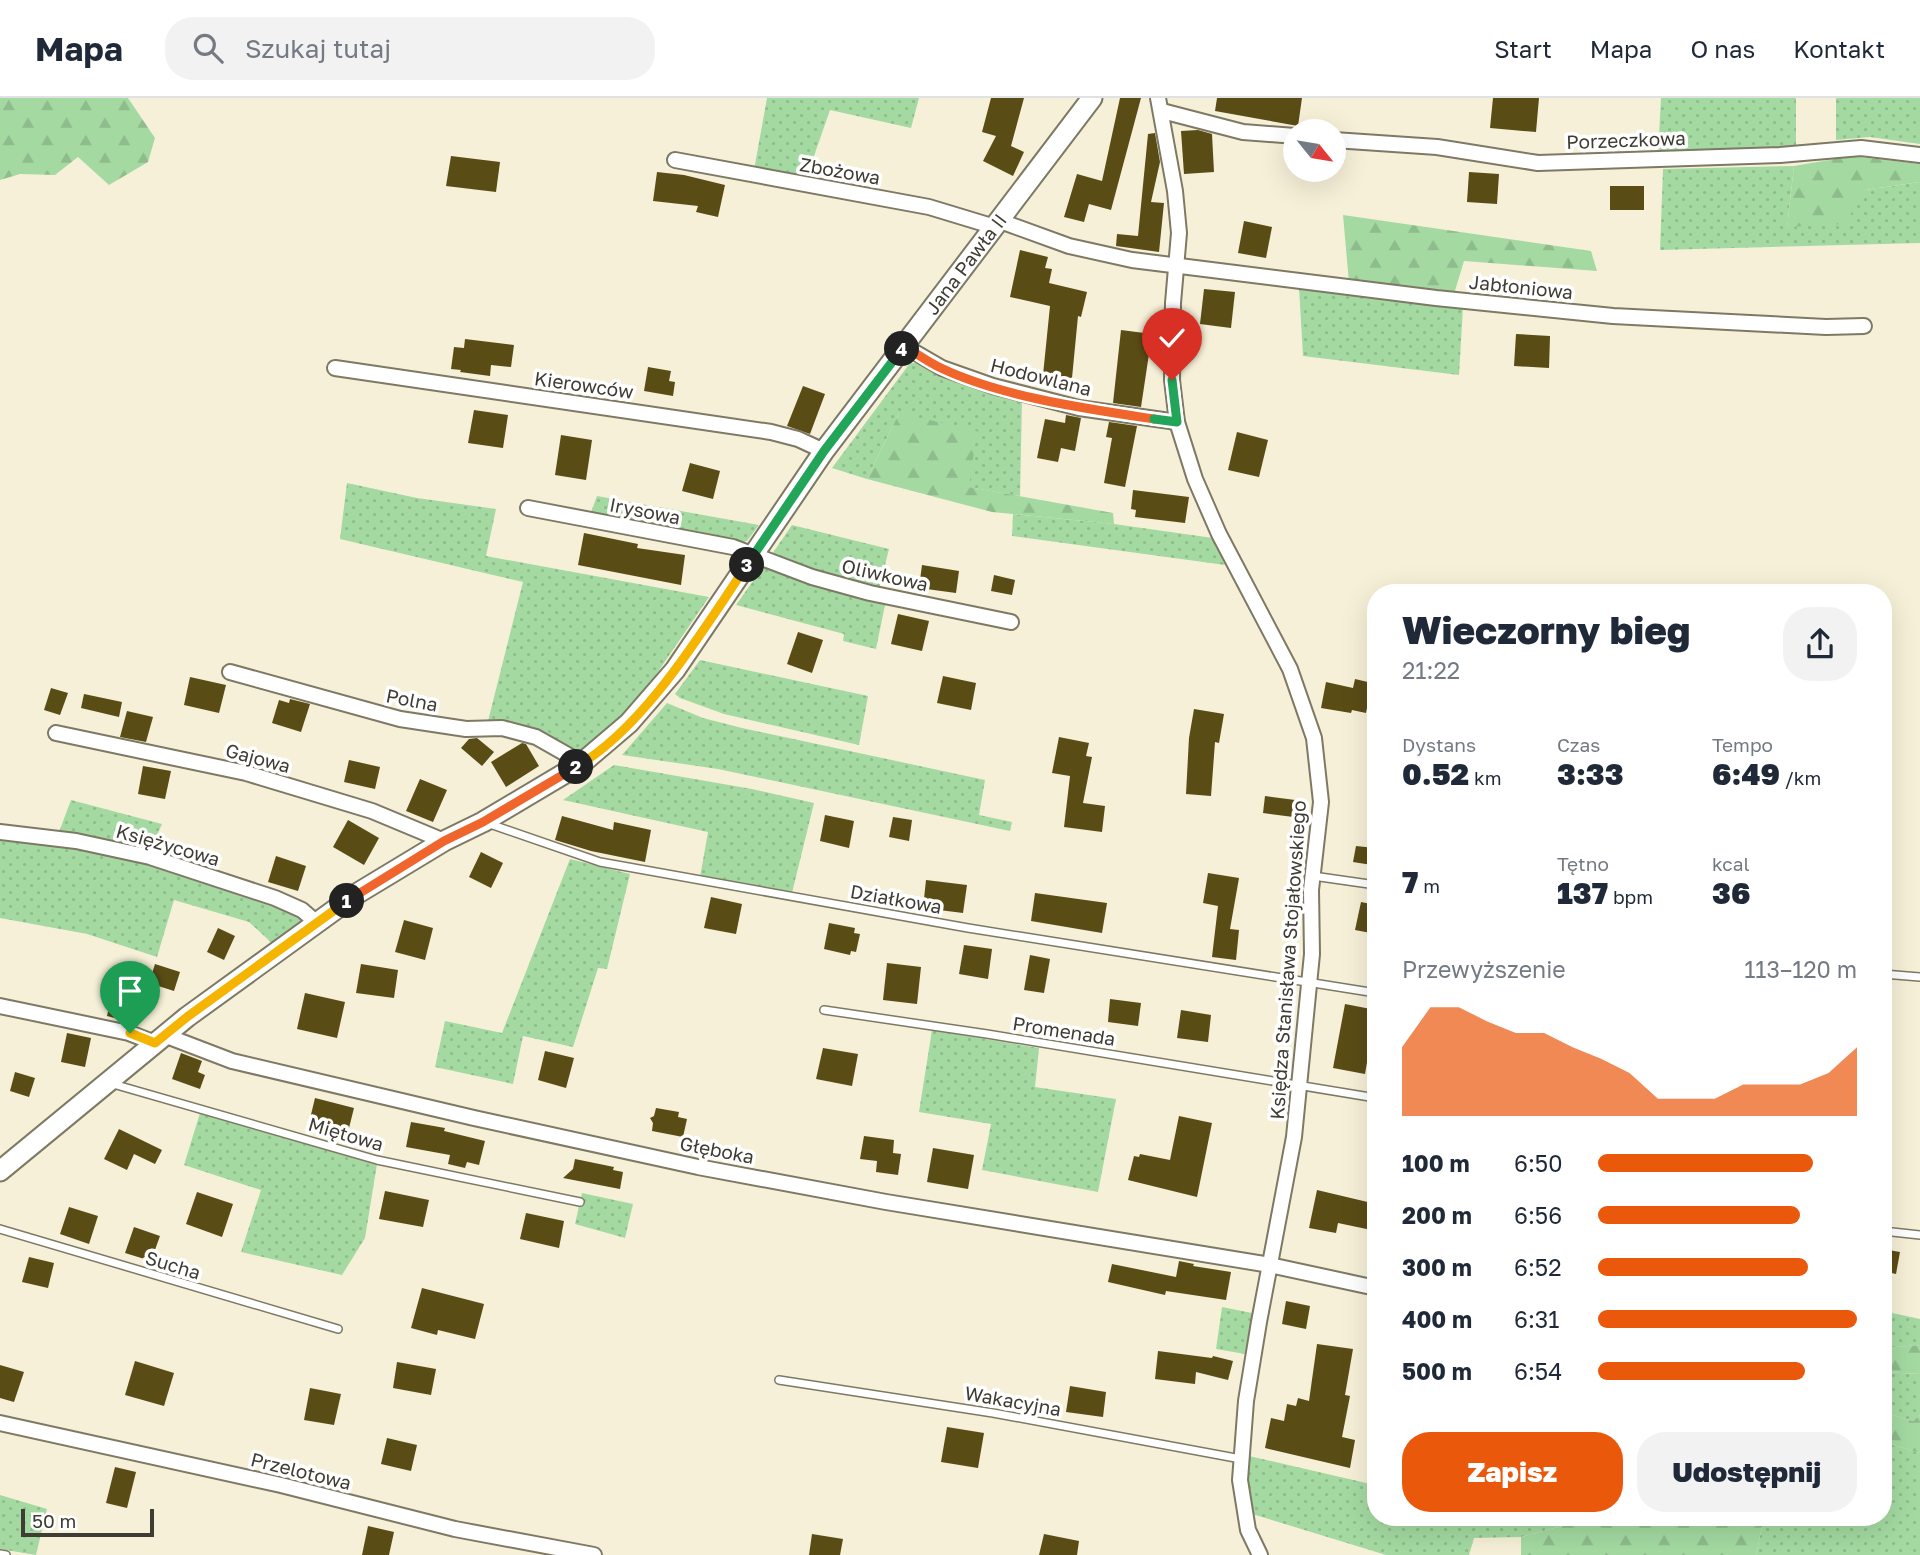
<!DOCTYPE html>
<html lang="pl">
<meta charset="utf-8">
<style>
body{margin:0;font-family:"Golos Text",sans-serif;background:#f2f2f3;color:#1f2937;height:100vh;display:flex;flex-direction:column;font-size:26px;white-space:nowrap}
*{box-sizing:border-box;margin:0}
p{font-size:23px;color:#747a83}
.icon{flex:none;width:38px;height:38px;fill:none;stroke:currentColor;stroke-width:2;stroke-linecap:round;stroke-linejoin:round}
.map{position:relative;flex:1;overflow:hidden}
.drawer{position:absolute;left:1367px;top:486px;width:525px;height:942px;display:flex;flex-direction:column;background:#fff;border-radius:28px;box-shadow:0 7px 28px #0002}
.drawer>*{flex:none}
.needle{width:46px;rotate:120deg}
.fabs{position:absolute;left:1283px;top:21px;display:grid;gap:14px}
.fabs a{display:grid;place-items:center;width:63px;height:63px;border-radius:50%;background:#fff;box-shadow:0 7px 28px #0002;font-size:35px}
.scale{position:absolute;left:21px;bottom:18px;width:133px;box-sizing:border-box;padding-left:7px;border:4px solid #3f3c33;border-top:0;font-size:19px;line-height:24px;white-space:nowrap;color:#3f3c33;-webkit-text-stroke:5px #fff;paint-order:stroke}
.pin{position:absolute;display:grid;place-items:center;width:60px;height:60px;color:#fff;margin:-72px -30px;border-radius:50% 50% 50% 0;rotate:-45deg;box-shadow:0 0 7px #0007}
.pin .icon{rotate:45deg}
.km{position:absolute;width:35px;height:35px;margin:-18px;border-radius:50%;background:#222;color:#fff;font-size:19px;line-height:35px;text-align:center}
.round{display:grid;place-items:center;flex:none;width:74px;height:74px;border-radius:28px;background:#f2f2f3}
.head{display:flex;align-items:center;justify-content:space-between;height:119px;padding:0 35px}
h1{font-size:38px;font-weight:800;line-height:52px}
.metrics{display:grid;grid-template-columns:repeat(3,1fr);gap:10px;height:119px;padding:7px 35px}
.metrics div{display:grid;align-content:center}
.metrics b{font-size:30px;font-weight:800}
.metrics small{font-size:19px;font-weight:400}
.metrics p{font-size:19px}
.chart{height:196px;padding:14px 35px}
.chart p{display:flex;justify-content:space-between}
.chart svg{width:100%;height:126px;margin-top:7px;fill:#ea580c;opacity:.7}
.cta{display:flex;gap:14px;margin-top:auto;padding:14px 35px}
.cta a{flex:1;height:80px;border-radius:28px;background:#ea580c;color:#fff;font-size:28px;font-weight:800;line-height:80px;text-align:center}
.cta a+a{background:#f2f2f3;color:#1f2937}
ul{padding:0 35px;list-style:none;font-size:23px}
li{display:grid;grid-template-columns:112px 84px 1fr;align-items:center;height:52px}
li i{height:18px;border-radius:9px;background:#ea580c}
header{display:flex;align-items:center;gap:42px;box-sizing:border-box;height:98px;padding:0 35px;background:#fff;border-bottom:2px solid #e0e1e3}
header strong{font-size:33px}
nav{display:flex;gap:38px;margin-inline-start:auto;font-size:24px}
.search{width:490px;height:63px;background:#f2f2f3;display:flex;align-items:center;gap:18px;box-sizing:border-box;padding:0 24px;border-radius:28px;color:#747a83;font-size:26px}
.map>svg:first-child{display:block}
</style>
<header>
<strong>Mapa</strong>
<div class="search"><svg class="icon" aria-label="search" viewBox="0 0 24 24"><circle cx="10" cy="10" r="6"/><path d="M15 15l6 6"/></svg>Szukaj tutaj</div>
<nav><a>Start</a><a>Mapa</a><a>O nas</a><a>Kontakt</a></nav>
</header>
<div class="map">
<svg width="1920" height="1457" viewBox="0 0 1920 1457">
<defs>
<pattern id="grass-dots" width="8" height="8" patternUnits="userSpaceOnUse" patternTransform="scale(1.75)"><rect width="8" height="8" fill="#a4daa2"/><path d="M2 2h.1M6 6h.1" fill="none" stroke="#8ebc8c" stroke-width="1.8" stroke-linecap="round"/></pattern>
<pattern id="forest-firs" width="22" height="20" patternUnits="userSpaceOnUse" patternTransform="scale(1.75)"><rect width="22" height="20" fill="#a4daa2"/><path d="M5 1l3.5 6h-7zM16 11l3.5 6h-7z" fill="#8ebc8c"/></pattern>
</defs>
<rect width="100%" height="100%" fill="#f6f0d8"/>
<g fill="url(#grass-dots)">
<polygon points="767,0 919,0 911,30 830,12 806,81 754,72"/>
<polygon points="1661,0 1796,0 1796,49 1658,57"/>
<polygon points="1836,0 1920,0 1920,46 1870,39 1836,42"/>
<polygon points="1794,68 1787,129 1865,92 1920,84 1920,145 1660,152 1663,71"/>
<polygon points="1299,189 1463,209 1459,277 1303,258"/>
<polygon points="910,265 915,265 1022,302 1020,398 968,389 899,315 867,381 832,370"/>
<polygon points="347,385 417,400 496,411 486,458 709,499 636,606 578,659 533,634 488,623 523,484 340,441"/>
<polygon points="597,398 759,427 747,443 740,445 590,417"/>
<polygon points="1013,416 1114,426 1213,440 1225,467 1012,438"/>
<polygon points="792,427 889,451 879,491 815,475 770,459"/>
<polygon points="765,466 886,502 876,551 843,543 844,536 736,507"/>
<polygon points="700,562 868,598 859,647 724,616 680,600 675,596"/>
<polygon points="667,605 703,620 742,630 985,682 979,717 1012,724 1010,733 718,671 622,657"/>
<polygon points="614,667 752,691 814,705 792,795 700,779 708,734 563,702"/>
<polygon points="71,702 162,726 149,755 59,734"/>
<polygon points="0,737 65,745 140,764 304,819 307,825 275,848 249,824 174,802 157,859 87,836 0,820"/>
<polygon points="570,761 630,776 607,871 598,870 573,949 523,938 513,986 435,969 445,923 502,935"/>
<polygon points="932,932 1039,950 1035,989 1116,1001 1098,1094 982,1072 991,1026 919,1014"/>
<polygon points="200,1015 377,1066 365,1140 342,1177 241,1154 261,1092 184,1067"/>
<polygon points="582,1095 633,1106 625,1140 575,1126"/>
<polygon points="1222,1209 1252,1215 1245,1256 1216,1251"/>
<polygon points="1883,1213 1920,1221 1920,1247 1883,1250"/>
<polygon points="1883,1274 1920,1276 1920,1317 1913,1323 1883,1314"/>
<polygon points="1883,1344 1920,1355 1920,1457 1756,1457 1764,1419 1883,1419"/>
<polygon points="1249,1358 1375,1387 1376,1419 1529,1419 1562,1428 1521,1439 1474,1440 1469,1457 1386,1457 1249,1415 1245,1379"/>
<polygon points="0,1397 47,1411 36,1457 0,1451"/>
</g>
<g fill="url(#forest-firs)">
<polygon points="0,0 128,0 155,40 148,64 109,87 78,59 55,77 20,76 0,82"/>
<polygon points="1852,58 1920,66 1920,84 1865,92 1845,126 1787,129 1794,68"/>
<polygon points="1343,117 1591,153 1597,173 1464,163 1454,196 1349,185"/>
<polygon points="899,315 977,333 969,389 1113,415 1114,426 992,414 867,381"/>
<polygon points="1920,1247 1920,1276 1883,1274 1883,1250"/>
<polygon points="1883,1314 1913,1323 1920,1317 1920,1355 1883,1344"/>
<polygon points="1567,1419 1764,1419 1756,1457 1521,1457 1521,1439 1562,1428"/>
</g>
<g fill="#5a4c15">
<polygon points="991,0 1024,0 1011,48 1024,54 1013,78 983,63 996,38 982,34"/>
<polygon points="1120,0 1141,0 1111,112 1089,106 1084,124 1064,119 1077,76 1102,83"/>
<polygon points="1217,0 1302,0 1298,28 1215,13"/>
<polygon points="1493,0 1539,0 1536,34 1490,30"/>
<polygon points="1198,32 1212,36 1214,74 1184,76 1181,33"/>
<polygon points="1155,35 1160,64 1151,104 1164,105 1159,154 1116,148 1117,136 1138,138 1148,36"/>
<polygon points="451,58 500,64 496,94 446,88"/>
<polygon points="657,74 684,77 725,87 718,119 696,114 698,108 653,103"/>
<polygon points="1469,74 1499,76 1497,106 1467,104"/>
<rect x="1610" y="88" width="34" height="24"/>
<polygon points="1244,123 1272,129 1266,160 1238,155"/>
<polygon points="1020,152 1048,159 1045,170 1052,171 1049,185 1087,194 1081,219 1078,218 1072,280 1043,277 1050,208 1010,199"/>
<polygon points="1204,191 1235,194 1231,230 1200,226"/>
<polygon points="1121,232 1152,236 1141,309 1113,305"/>
<polygon points="1516,236 1550,238 1549,270 1514,268"/>
<polygon points="465,241 514,247 511,269 491,267 490,278 460,274 461,272 451,271 454,249 464,250"/>
<polygon points="648,269 671,273 669,283 675,284 673,298 644,293"/>
<polygon points="803,288 825,296 810,336 787,328"/>
<polygon points="474,312 508,317 503,350 468,345"/>
<polygon points="1066,317 1081,320 1075,353 1061,350 1058,364 1037,360 1045,321 1065,325"/>
<polygon points="1109,324 1137,328 1125,389 1104,385 1112,340 1106,339"/>
<polygon points="1237,334 1268,342 1259,379 1228,372"/>
<polygon points="561,337 592,342 586,382 555,377"/>
<polygon points="690,365 720,373 713,401 682,393"/>
<polygon points="1133,392 1189,399 1185,425 1135,419 1136,412 1131,411"/>
<polygon points="584,435 638,446 637,450 685,457 681,487 578,467"/>
<polygon points="922,467 959,473 956,495 919,490"/>
<polygon points="994,477 1015,482 1012,497 991,493"/>
<polygon points="898,516 929,523 922,553 891,546"/>
<polygon points="798,534 823,542 812,575 787,566"/>
<polygon points="943,578 976,585 971,612 937,605"/>
<polygon points="190,579 226,587 219,615 184,607"/>
<polygon points="1355,581 1372,585 1366,615 1352,612 1351,615 1321,610 1326,584 1353,590"/>
<polygon points="51,590 68,595 60,617 44,612"/>
<polygon points="84,596 122,604 119,619 81,610"/>
<polygon points="290,601 310,606 301,634 272,625 279,602 289,605"/>
<polygon points="1194,611 1224,616 1219,645 1215,644 1211,698 1186,696 1189,640"/>
<polygon points="127,613 153,619 146,644 120,639"/>
<polygon points="1059,639 1089,645 1086,658 1092,659 1083,705 1105,708 1102,734 1064,729 1070,678 1052,675"/>
<polygon points="477,640 494,654 482,668 461,650 469,641"/>
<polygon points="522,645 526,646 539,668 506,689 491,664"/>
<polygon points="349,662 380,669 375,691 344,684"/>
<polygon points="143,668 171,673 165,701 138,696"/>
<polygon points="420,681 447,692 433,724 406,713"/>
<polygon points="1265,698 1303,703 1301,720 1263,715"/>
<polygon points="825,717 854,723 849,750 820,743"/>
<polygon points="562,718 613,732 614,724 651,732 645,764 591,753 555,742"/>
<polygon points="893,719 912,722 909,743 889,739"/>
<polygon points="348,722 379,740 364,767 333,749"/>
<polygon points="1356,748 1375,750 1372,767 1353,764"/>
<polygon points="481,754 503,765 491,790 469,779"/>
<polygon points="276,758 306,768 298,793 268,784"/>
<polygon points="1208,775 1239,780 1230,831 1239,832 1236,862 1212,859 1218,808 1203,805"/>
<polygon points="926,782 967,787 963,815 923,810"/>
<polygon points="1035,795 1107,805 1102,835 1031,823"/>
<polygon points="711,799 742,806 736,836 704,830"/>
<polygon points="1361,804 1376,807 1376,836 1355,832"/>
<polygon points="404,822 433,830 425,862 395,854"/>
<polygon points="829,825 855,830 854,835 860,836 856,854 851,853 850,857 824,851"/>
<polygon points="218,830 235,838 224,862 207,854"/>
<polygon points="964,847 992,851 988,881 959,876"/>
<polygon points="1030,857 1050,861 1044,895 1024,892"/>
<polygon points="887,865 921,869 917,906 883,902"/>
<polygon points="155,866 180,874 174,893 149,885"/>
<polygon points="361,866 398,872 394,900 356,895"/>
<polygon points="114,888 142,895 134,925 107,918"/>
<polygon points="305,895 345,904 337,940 297,931"/>
<polygon points="1110,901 1141,905 1138,928 1108,924"/>
<polygon points="1345,906 1376,912 1365,976 1333,970"/>
<polygon points="1181,912 1211,917 1208,944 1177,940"/>
<polygon points="67,935 91,940 85,969 61,964"/>
<polygon points="823,950 858,956 852,988 816,981"/>
<polygon points="545,953 574,960 566,990 538,982"/>
<polygon points="181,955 202,963 198,974 205,977 200,991 172,981"/>
<polygon points="15,974 35,980 29,999 10,993"/>
<polygon points="315,1000 354,1010 347,1038 308,1029"/>
<polygon points="656,1010 679,1014 678,1019 687,1021 683,1039 652,1033 653,1025 650,1020 654,1018"/>
<polygon points="1179,1018 1212,1025 1197,1099 1128,1082 1134,1058 1139,1059 1140,1056 1170,1062"/>
<polygon points="411,1024 445,1030 444,1033 485,1043 479,1067 467,1064 465,1070 448,1066 450,1057 406,1049"/>
<polygon points="119,1031 162,1052 155,1066 134,1056 127,1072 104,1061"/>
<polygon points="864,1038 894,1042 893,1055 901,1056 898,1077 876,1074 877,1063 860,1061"/>
<polygon points="933,1050 974,1057 968,1091 927,1084"/>
<polygon points="575,1061 614,1069 613,1072 623,1074 620,1091 563,1080 573,1071"/>
<polygon points="1317,1092 1376,1106 1376,1133 1338,1125 1336,1135 1309,1130"/>
<polygon points="385,1093 429,1102 423,1129 379,1121"/>
<polygon points="197,1094 233,1106 222,1139 186,1126"/>
<polygon points="69,1109 98,1118 89,1146 60,1136"/>
<polygon points="526,1115 564,1123 559,1150 520,1141"/>
<polygon points="134,1129 160,1138 151,1163 125,1155"/>
<polygon points="1883,1151 1900,1154 1896,1176 1883,1173"/>
<polygon points="29,1159 54,1165 48,1190 22,1184"/>
<polygon points="1179,1163 1194,1166 1193,1168 1231,1174 1226,1202 1166,1193 1165,1197 1108,1184 1112,1166 1176,1179"/>
<polygon points="422,1190 484,1206 475,1241 438,1232 437,1237 411,1230"/>
<polygon points="1286,1203 1310,1208 1306,1231 1282,1226"/>
<polygon points="1317,1246 1353,1251 1345,1297 1350,1298 1342,1339 1355,1342 1350,1370 1265,1350 1271,1320 1284,1323 1287,1306 1296,1308 1298,1300 1309,1303"/>
<polygon points="1158,1253 1212,1260 1213,1258 1233,1263 1228,1282 1196,1274 1195,1286 1155,1281"/>
<polygon points="135,1263 174,1275 164,1308 125,1297"/>
<polygon points="397,1264 436,1271 431,1297 393,1290"/>
<polygon points="0,1267 24,1274 14,1304 0,1300"/>
<polygon points="1070,1288 1106,1294 1103,1319 1066,1314"/>
<polygon points="310,1290 341,1296 334,1327 304,1322"/>
<polygon points="947,1329 984,1335 978,1370 941,1364"/>
<polygon points="387,1340 417,1347 411,1373 381,1366"/>
<polygon points="115,1369 136,1374 127,1410 106,1405"/>
<polygon points="368,1428 394,1434 389,1457 362,1457"/>
<polygon points="812,1436 843,1441 840,1457 809,1457"/>
<polygon points="1044,1436 1079,1443 1077,1457 1039,1457"/>
</g>
<g fill="none" stroke-linecap="round" stroke-linejoin="round">
<defs>
<g id="service">
<polyline points="487,725 600,764 968,830 1376,895"/>
<polyline points="1313,778 1376,787"/>
<polyline points="1883,876 1920,879"/>
<polyline points="824,912 987,936 1376,1000"/>
<polyline points="113,986 377,1062 580,1104"/>
<polyline points="0,1131 338,1231"/>
<polyline points="1883,1133 1920,1137"/>
<polyline points="779,1282 993,1315 1241,1361"/>
<polyline points="0,1456 6,1457"/>
</g>
<g id="minor">
<polyline points="1158,0 1175,93 1179,135 1173,205 1172,282 1177,324 1195,381 1219,436 1290,571 1314,640 1321,704 1311,792 1312,856 1294,1039 1259,1224 1246,1303 1240,1382 1248,1432 1260,1457"/>
<polyline points="1162,13 1243,34 1295,38"/>
<polyline points="1334,42 1437,49 1538,65 1780,57 1861,50 1920,57"/>
<polyline points="675,62 929,109 995,129"/>
<polyline points="1000,123 1069,148 1132,162 1436,200 1613,218 1826,229 1864,228"/>
<polyline points="904,248 942,270 993,288 1079,310 1177,324"/>
<polyline points="335,270 771,334 798,341 824,353"/>
<polyline points="528,410 733,449 812,479 870,495 1011,524"/>
<polyline points="230,574 400,621 466,631 502,630 536,639 582,665"/>
<polyline points="56,635 246,675 372,713 444,743"/>
<polyline points="0,734 76,743 150,759 275,800 302,812 317,825"/>
<polyline points="0,908 129,935 155,945"/>
<polyline points="164,937 232,963 474,1020 698,1069 886,1104 1270,1167 1376,1190"/>
<polyline points="0,1325 281,1387 455,1431 594,1457"/>
</g>
<g id="tertiary">
<path id="s1" d="M 0,1073 L 187,919 L 358,795 L 444,743 L 483,724 L 582,665 L 629,625 L 675,572 L 824,353 L 1092,0"/>
</g>
</defs>
<use href="#service" stroke="#7e7964" stroke-width="10"/>
<use href="#minor" stroke="#7e7964" stroke-width="18"/>
<use href="#tertiary" stroke="#7e7964" stroke-width="23"/>
<use href="#service" stroke="#fff" stroke-width="7"/>
<use href="#minor" stroke="#fff" stroke-width="14"/>
<use href="#tertiary" stroke="#fff" stroke-width="19"/>
</g>
<g fill="none" stroke-linecap="round" stroke-linejoin="round">
<defs>
<polyline id="split-1" points="130,935 155,945 187,919 347,803"/>
<polyline id="split-2" points="347,803 444,743 483,724 576,669"/>
<path id="split-3" d="M 576,669 C 646,628 702,533 747,467"/>
<polyline id="split-4" points="747,467 824,353 902,251"/>
<path id="split-5" d="M 902,251 L 904,248 C 916,255 928,264 941,270 C 1002,299 1088,311 1154,321"/>
<polyline id="split-6" points="1154,321 1177,324 1172,282"/>
</defs>
<use href="#split-1" stroke="#fff" stroke-width="14"/>
<use href="#split-2" stroke="#fff" stroke-width="14"/>
<use href="#split-3" stroke="#fff" stroke-width="14"/>
<use href="#split-4" stroke="#fff" stroke-width="14"/>
<use href="#split-5" stroke="#fff" stroke-width="14"/>
<use href="#split-6" stroke="#fff" stroke-width="14"/>
<use href="#split-1" stroke="#f5b400" stroke-width="9"/>
<use href="#split-2" stroke="#f0652b" stroke-width="9"/>
<use href="#split-3" stroke="#f5b400" stroke-width="9"/>
<use href="#split-4" stroke="#22a559" stroke-width="9"/>
<use href="#split-5" stroke="#f0652b" stroke-width="9"/>
<use href="#split-6" stroke="#22a559" stroke-width="9"/>
</g>
<g text-anchor="middle" stroke-width="7" stroke-linejoin="round" paint-order="stroke">
<g font-size="19" fill="#3f3c33" stroke="#fff">
<text transform="translate(1626 42) rotate(-2)" y="7">Porzeczkowa</text>
<text transform="translate(840 73) rotate(10)" y="7">Zbożowa</text>
<text dy="7" stroke="none"><textPath href="#s1" startOffset="1344">Jana Pawła II</textPath></text>
<text transform="translate(1521 189) rotate(6)" y="7">Jabłoniowa</text>
<text transform="translate(1041 279) rotate(14)" y="7">Hodowlana</text>
<text transform="translate(584 287) rotate(8)" y="7">Kierowców</text>
<text transform="translate(645 413) rotate(11)" y="7">Irysowa</text>
<text transform="translate(885 477) rotate(13)" y="7">Oliwkowa</text>
<text transform="translate(412 602) rotate(11)" y="7">Polna</text>
<text transform="translate(258 660) rotate(15)" y="7">Gajowa</text>
<text transform="translate(168 747) rotate(16)" y="7">Księżycowa</text>
<text transform="translate(896 801) rotate(10)" y="7">Działkowa</text>
<text transform="translate(1288 862) rotate(-86)" y="7">Księdza Stanisława Stojałowskiego</text>
<text transform="translate(1064 933) rotate(9)" y="7">Promenada</text>
<text transform="translate(346 1036) rotate(16)" y="7">Miętowa</text>
<text transform="translate(717 1052) rotate(11)" y="7">Głęboka</text>
<text transform="translate(173 1167) rotate(17)" y="7">Sucha</text>
<text transform="translate(1013 1303) rotate(10)" y="7">Wakacyjna</text>
<text transform="translate(301 1373) rotate(14)" y="7">Przelotowa</text>
</g>
</g>
</svg>
<div class="fabs">
<a><svg class="needle" viewBox="-14 -14 28 28"><path d="M0-13l5 13h-10z" fill="#e53935"/><path d="M0 13l5-13h-10z" fill="#747a83"/></svg></a>
</div>
<div class="scale">50 m</div>
<div class="pin" style="left:130px;top:935px;background:#1e9e55"><svg class="icon" aria-label="arrive" viewBox="0 0 24 24"><path d="M6 21V4h12l-3 4 3 4H6"/></svg></div>
<div class="pin" style="left:1172px;top:282px;background:#d93025"><svg class="icon" aria-label="check" viewBox="0 0 24 24"><path d="M5 12l5 5 9-10"/></svg></div>
<b class="km" style="left:347px;top:803px">1</b>
<b class="km" style="left:576px;top:669px">2</b>
<b class="km" style="left:747px;top:467px">3</b>
<b class="km" style="left:902px;top:251px">4</b>
<section class="drawer">
<div class="head"><div><h1>Wieczorny bieg</h1><p>21:22</p></div><a class="round"><svg class="icon" aria-label="share" viewBox="0 0 24 24"><path d="M12 15V3M7 8l5-5 5 5M5 13v7h14v-7"/></svg></a></div>
<div class="metrics">
<div><p>Dystans</p><b>0.52<small> km</small></b></div>
<div><p>Czas</p><b>3:33</b></div>
<div><p>Tempo</p><b>6:49<small> /km</small></b></div>
</div>
<div class="metrics">
<div><b>7<small> m</small></b></div>
<div><p>Tętno</p><b>137<small> bpm</small></b></div>
<div><p>kcal</p><b>36</b></div>
</div>
<div class="chart"><p><span>Przewyższenie</span>113–120 m</p>
<svg viewBox="0 0 160 44" preserveAspectRatio="none"><path d="M0 44V20L10 6L20 6L30 11L40 15L50 15L60 20L70 24L80 29L90 38L100 38L110 38L120 33L130 33L140 33L150 29L160 20V44z"/></svg>
</div>
<ul>
<li><b>100 m</b>6:50<i style="width:83%"></i></li>
<li><b>200 m</b>6:56<i style="width:78%"></i></li>
<li><b>300 m</b>6:52<i style="width:81%"></i></li>
<li><b>400 m</b>6:31<i style="width:100%"></i></li>
<li><b>500 m</b>6:54<i style="width:80%"></i></li>
</ul>
<div class="cta"><a>Zapisz</a><a>Udostępnij</a></div>
</section>
</div>
